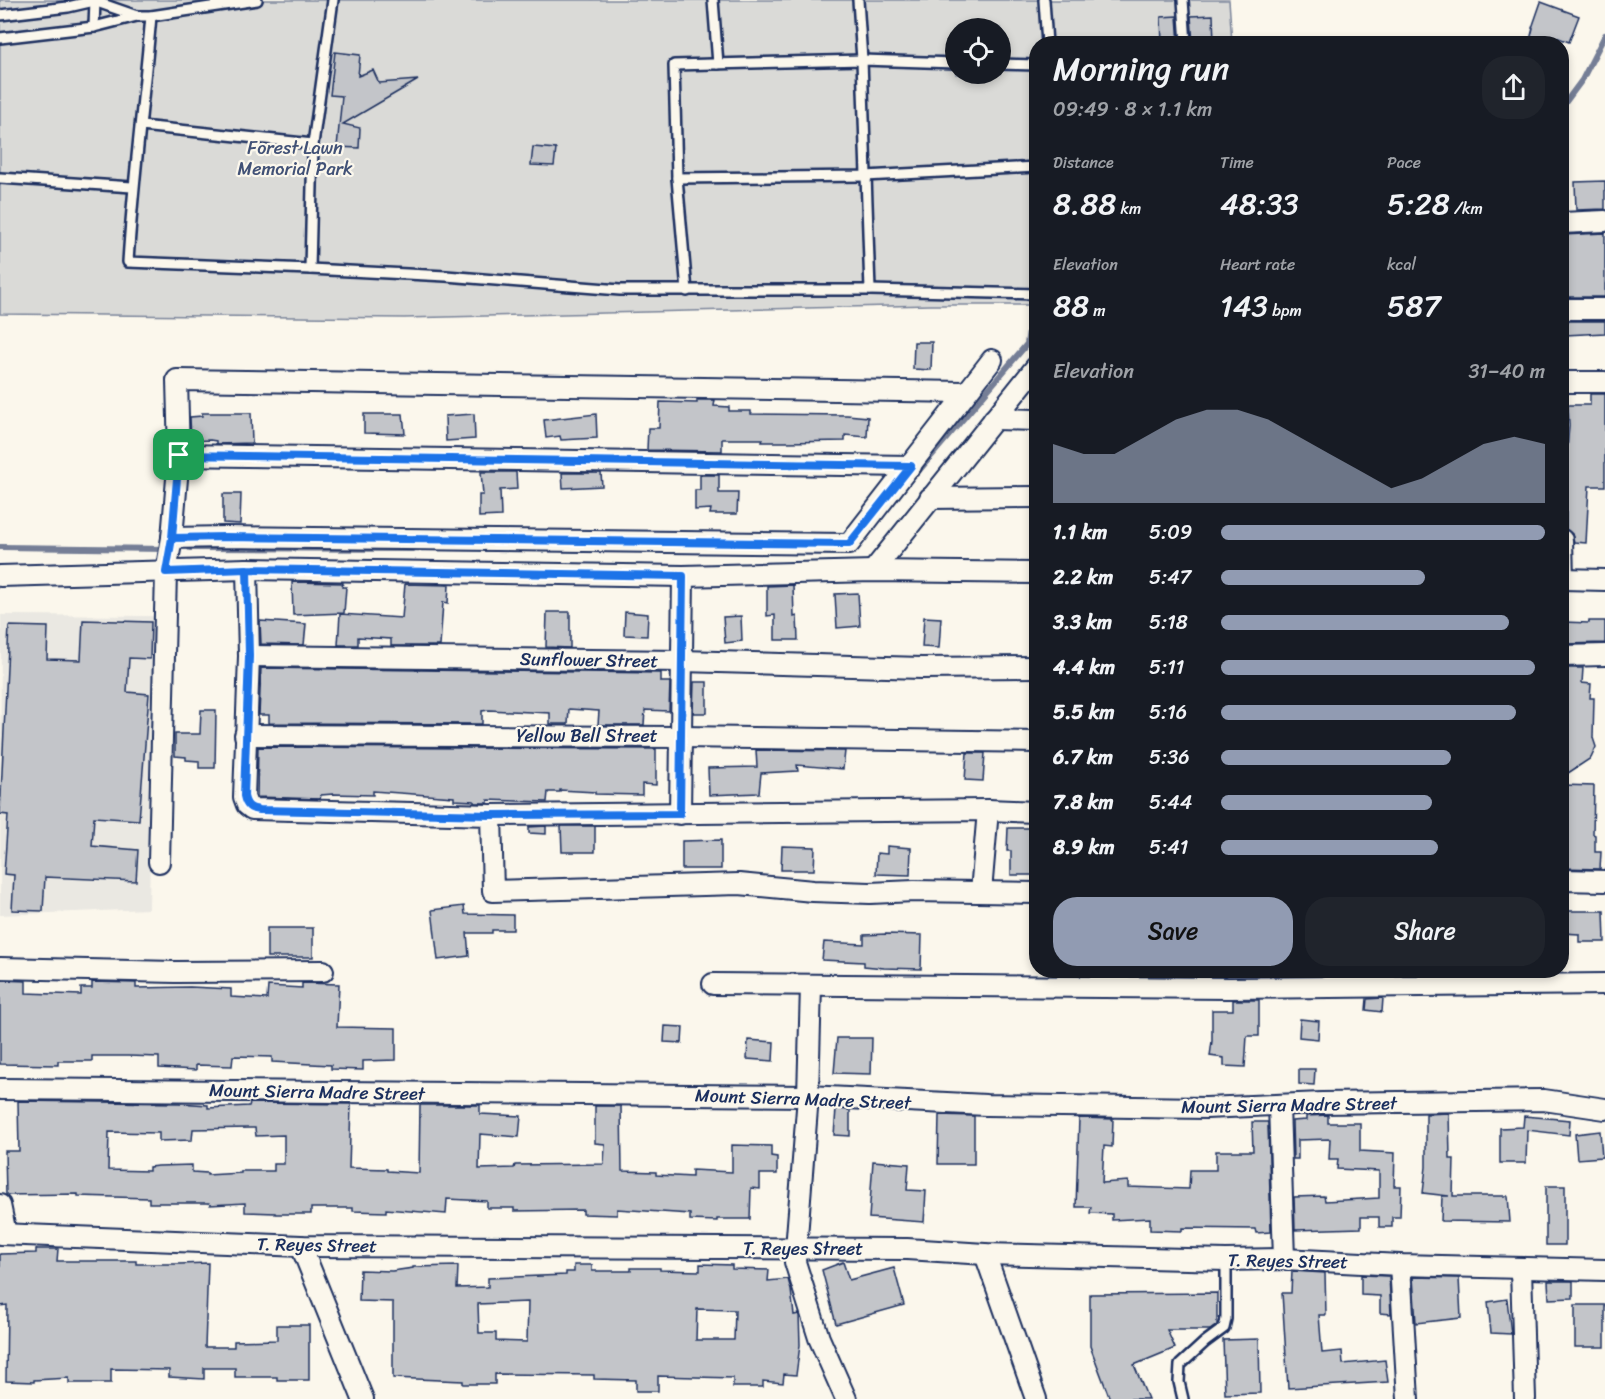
<!DOCTYPE html>
<meta charset="utf-8">
<style>
body{margin:0;font-family:Sriracha,sans-serif;background:#20242c;color:#f1f3f6;height:100vh;display:flex;flex-direction:column;font-size:22px;white-space:nowrap}
*{box-sizing:border-box;margin:0}
p{font-size:20px;color:#9ea1a6}
.icon{flex:none;width:33px;height:33px;fill:none;stroke:currentColor;stroke-width:2;stroke-linecap:round;stroke-linejoin:round}
.map{position:relative;flex:1;overflow:hidden}
.details{position:absolute;left:1029px;top:36px;width:540px;height:942px;display:flex;flex-direction:column;background:#171b24;border-radius:24px;box-shadow:0 3px 9px #0003}
.details>*{flex:none}
.controls{position:absolute;left:945px;top:18px;display:grid;gap:12px}
.controls a{display:grid;place-items:center;width:66px;height:66px;border-radius:50%;background:#171b24;box-shadow:0 3px 9px #0003;font-size:30px}
.pin{position:absolute;display:grid;place-items:center;width:51px;height:51px;color:#fff;margin:-26px;border-radius:12px;box-shadow:0 3px 9px #0006}
.round{display:grid;place-items:center;flex:none;width:63px;height:63px;border-radius:24px;background:#20242c}
.head{display:flex;align-items:center;justify-content:space-between;height:102px;padding:0 24px}
h1{font-size:33px;font-weight:600;line-height:45px}
.stats{display:grid;grid-template-columns:repeat(3,1fr);gap:9px;height:102px;padding:6px 24px}
.stats div{display:grid;align-content:center}
.stats b{font-size:30px;font-weight:600}
.stats small{font-size:16px;font-weight:400}
.stats p{font-size:16px}
.chart{height:168px;padding:12px 24px}
.chart p{display:flex;justify-content:space-between}
.chart svg{width:100%;height:108px;margin-top:6px;fill:#919bb2;opacity:.7}
.primary-button{display:flex;gap:12px;margin-top:auto;padding:12px 24px}
.primary-button a{flex:1;height:69px;border-radius:24px;background:#919bb2;color:#111;font-size:24px;font-weight:600;line-height:69px;text-align:center}
.primary-button a+a{background:#20242c;color:#f1f3f6}
ul{padding:0 24px;list-style:none;font-size:20px}
li{display:grid;grid-template-columns:96px 72px 1fr;align-items:center;height:45px}
li i{height:15px;border-radius:8px;background:#919bb2}
.map>svg:first-child{display:block}
</style>
<div class="map">
<svg width="1605" height="1399" viewBox="0 0 1605 1399">
<rect width="100%" height="100%" fill="#fbf7ec"/>
<filter id="ink" filterUnits="userSpaceOnUse"><feTurbulence type="fractalNoise" baseFrequency=".0167" numOctaves="2"/><feDisplacementMap in="SourceGraphic" scale="12" xChannelSelector="R" yChannelSelector="G"/><feConvolveMatrix kernelMatrix="1 2 1 2 8 2 1 2 1" color-interpolation-filters="sRGB"/></filter>
<g filter="url(#ink)">
<polygon fill="#eae8e2" points="1,615 154,616 149,909 0,915"/>
<path fill="#dadad7" stroke="#7a849a" stroke-width="1.5" fill-rule="evenodd" d="M 0,0 L 1229,0 L 1232,43 L 1036,44 L 1036,305 L 930,305 L 404,318 L 0,314 ZM 956,28 L 1000,28 L 1000,74 L 956,74 Z"/>
<g fill="none" stroke-linecap="round" stroke-linejoin="round">
<g stroke="#747e96" stroke-width="6">
<polyline points="1562,107 1582,80 1605,35"/>
<polyline points="916,474 1027,344 1030,324 1036,323"/>
<polyline points="0,547 168,549"/>
<polyline points="190,548 413,549"/>
</g>
</g>
<g fill="#c3c5c9" stroke="#1b2f5e" stroke-width="1.5" fill-rule="evenodd">
<polygon points="1541,2 1579,16 1569,42 1551,35 1549,44 1529,44 1533,28 1532,28"/>
<polygon points="1213,15 1214,44 1193,44 1191,16"/>
<polygon points="1177,16 1179,44 1162,44 1161,17"/>
<polygon points="335,52 360,55 358,76 373,70 379,83 418,80 343,124 360,128 359,148 337,147 342,96 330,95"/>
<polygon points="533,147 556,149 554,166 531,165"/>
<polygon points="1605,181 1605,209 1576,210 1575,182"/>
<polygon points="1605,233 1605,297 1564,297 1564,290 1562,290 1562,235"/>
<polygon points="1565,321 1605,321 1605,333 1565,335"/>
<polygon points="914,342 932,342 931,370 913,369"/>
<polygon points="1590,394 1605,394 1605,486 1589,486 1586,543 1574,542 1572,534 1566,529 1566,486 1564,486 1569,426 1568,405 1590,405"/>
<polygon points="697,400 715,400 714,406 729,407 729,411 751,411 751,414 847,415 868,417 867,437 845,435 845,441 786,442 762,442 763,439 722,439 722,451 647,450 648,428 659,428 660,402 697,403"/>
<polygon points="202,413 251,413 252,443 216,444 216,441 210,440 191,441 190,417 202,416"/>
<polygon points="364,414 403,414 405,434 364,433"/>
<polygon points="474,414 475,439 446,441 445,416"/>
<polygon points="596,414 597,438 561,440 560,436 546,438 544,420"/>
<polygon points="481,472 516,472 517,489 500,490 501,516 479,517 479,495 483,495"/>
<polygon points="562,473 601,473 602,486 563,488"/>
<polygon points="700,475 719,475 719,493 738,493 737,514 710,514 711,509 695,510 695,490 700,490"/>
<polygon points="223,494 241,494 240,524 223,523"/>
<polygon points="292,582 343,583 342,587 346,587 344,613 293,615"/>
<polygon points="405,584 449,585 448,603 443,602 440,646 391,646 391,639 358,637 358,645 338,645 340,614 402,618"/>
<polygon points="793,585 794,617 797,616 798,640 775,640 775,615 767,616 767,586"/>
<polygon points="858,593 860,626 837,628 835,594"/>
<polygon points="547,612 570,612 570,648 546,647"/>
<polygon points="625,612 648,614 647,636 624,635"/>
<polygon points="741,616 742,641 725,643 723,617"/>
<polygon points="924,617 941,618 939,648 922,647"/>
<polygon points="83,620 151,622 150,659 129,658 127,692 149,694 139,820 94,817 92,846 138,850 136,881 45,877 43,911 12,910 14,875 4,874 8,815 0,814 9,626 48,627 47,659 81,660"/>
<polygon points="260,621 306,624 304,645 261,644"/>
<polygon points="1589,621 1605,621 1605,643 1564,644 1564,622 1589,623"/>
<polygon points="261,668 661,673 661,682 670,682 669,711 645,710 644,725 598,725 599,711 569,709 568,724 550,724 550,713 489,710 482,711 482,724 269,723 269,715 259,715"/>
<polygon points="1563,668 1583,668 1582,683 1591,684 1590,698 1594,698 1593,738 1596,747 1591,758 1562,777 1562,670"/>
<polygon points="694,682 707,682 707,713 693,713"/>
<polygon points="201,710 216,710 215,768 199,768 199,761 186,760 186,757 175,756 175,734 200,734"/>
<polygon points="258,747 656,749 656,785 642,784 642,795 595,794 595,792 560,790 560,792 548,792 547,802 488,800 488,803 474,803 474,801 454,800 454,797 373,791 373,795 333,794 321,795 320,799 257,797"/>
<polygon points="756,750 845,751 843,769 797,765 798,771 761,773 759,793 709,795 708,768 757,767"/>
<polygon points="967,753 985,753 983,781 965,780"/>
<polygon points="1562,785 1594,786 1593,834 1595,835 1595,852 1601,852 1600,869 1562,868"/>
<polygon points="546,826 546,834 529,833 529,827"/>
<polygon points="561,826 595,826 595,852 562,852"/>
<polygon points="1008,828 1035,828 1035,875 1011,875 1011,851 1007,851"/>
<polygon points="721,840 721,869 682,869 682,841"/>
<polygon points="782,846 815,847 814,870 781,870"/>
<polygon points="887,846 911,848 910,875 876,874 877,853 887,854"/>
<polygon points="464,906 465,914 513,915 513,930 492,930 492,933 467,933 469,956 438,960 432,910"/>
<polygon points="1562,911 1604,911 1605,942 1579,942 1579,934 1562,933"/>
<rect x="267" y="928" width="46" height="29"/>
<polygon points="886,934 922,935 921,969 884,968 864,966 864,962 822,960 824,942 864,944 864,935"/>
<polygon points="0,980 26,981 26,993 81,995 81,988 92,988 92,982 136,983 136,988 190,987 231,989 231,997 267,999 268,986 302,988 302,983 339,984 337,1027 396,1028 396,1060 363,1061 363,1070 331,1069 331,1065 272,1062 272,1057 233,1056 232,1066 196,1065 196,1070 159,1068 159,1057 128,1056 92,1056 92,1061 58,1061 58,1065 0,1064"/>
<polygon points="1383,998 1382,1012 1366,1010 1367,999"/>
<polygon points="1233,1000 1259,1000 1259,1036 1247,1036 1245,1067 1224,1066 1224,1058 1210,1056 1212,1041 1212,1010 1233,1010"/>
<polygon points="1300,1019 1319,1021 1318,1039 1299,1037"/>
<polygon points="665,1026 683,1027 682,1043 664,1042"/>
<polygon points="837,1038 872,1038 871,1074 834,1073"/>
<polygon points="748,1040 774,1042 773,1061 747,1059"/>
<polygon points="1299,1069 1315,1069 1314,1085 1299,1084"/>
<path d="M 18,1101 L 179,1103 L 208,1105 L 208,1108 L 249,1106 L 250,1103 L 351,1104 L 349,1168 L 387,1169 L 387,1171 L 419,1173 L 420,1105 L 480,1105 L 480,1114 L 521,1116 L 519,1137 L 480,1134 L 479,1169 L 514,1168 L 515,1165 L 604,1164 L 605,1144 L 595,1143 L 595,1106 L 621,1106 L 622,1171 L 656,1172 L 656,1175 L 692,1177 L 692,1170 L 732,1172 L 732,1145 L 771,1146 L 771,1156 L 777,1157 L 777,1174 L 760,1174 L 760,1189 L 751,1188 L 750,1219 L 717,1219 L 717,1221 L 690,1220 L 690,1214 L 617,1209 L 617,1215 L 583,1214 L 583,1210 L 514,1211 L 514,1208 L 487,1208 L 487,1201 L 447,1199 L 446,1214 L 386,1209 L 386,1212 L 353,1211 L 353,1208 L 311,1208 L 311,1214 L 275,1214 L 275,1213 L 245,1212 L 245,1203 L 210,1205 L 209,1203 L 149,1203 L 149,1198 L 78,1196 L 78,1194 L 6,1195 L 5,1151 L 19,1151 ZM 250,1128 L 255,1128 L 256,1136 L 284,1135 L 284,1164 L 274,1164 L 274,1171 L 241,1171 L 241,1173 L 207,1175 L 207,1173 L 192,1172 L 192,1165 L 158,1166 L 149,1167 L 149,1171 L 108,1170 L 109,1132 L 159,1133 L 159,1141 L 192,1140 L 193,1129 Z"/>
<polygon points="836,1109 850,1110 850,1136 834,1135"/>
<polygon points="1449,1113 1450,1159 1454,1159 1453,1196 1508,1196 1510,1222 1441,1221 1442,1196 1449,1196 1423,1193 1426,1167 1426,1114"/>
<polygon points="939,1115 974,1116 974,1164 938,1164"/>
<polygon points="1328,1115 1328,1123 1360,1123 1360,1151 1395,1153 1394,1186 1401,1186 1400,1217 1392,1217 1392,1227 1379,1227 1379,1217 1361,1217 1361,1228 1295,1230 1294,1197 1324,1196 1325,1201 1379,1198 1379,1171 1337,1169 1338,1159 1329,1159 1330,1139 1298,1140 1298,1159 1293,1159 1292,1121 1306,1120 1306,1116"/>
<polygon points="1524,1116 1570,1120 1569,1135 1527,1130 1526,1163 1500,1163 1500,1128 1523,1127"/>
<polygon points="1079,1118 1113,1119 1112,1147 1104,1146 1102,1183 1128,1181 1128,1187 1189,1189 1190,1170 1216,1170 1216,1151 1253,1151 1252,1122 1268,1122 1271,1232 1256,1233 1255,1229 1182,1228 1182,1231 1150,1230 1150,1218 1112,1220 1112,1214 1090,1213 1091,1207 1076,1207"/>
<polygon points="1600,1131 1602,1157 1577,1159 1575,1134"/>
<polygon points="873,1161 909,1164 907,1190 926,1191 924,1222 869,1218"/>
<rect x="1546" y="1186" width="19" height="59"/>
<polygon points="36,1249 58,1249 57,1261 136,1261 136,1264 179,1264 208,1263 205,1347 234,1347 234,1341 277,1340 277,1325 309,1325 309,1380 277,1380 277,1377 235,1377 235,1368 204,1368 204,1379 169,1377 169,1370 111,1369 111,1383 69,1383 69,1378 34,1380 34,1382 6,1381 7,1305 0,1306 0,1254 36,1253"/>
<polygon points="843,1262 849,1280 894,1268 904,1305 836,1324 822,1270"/>
<path d="M 700,1264 L 732,1265 L 732,1269 L 769,1270 L 768,1281 L 788,1279 L 791,1290 L 794,1315 L 799,1314 L 800,1345 L 796,1375 L 784,1374 L 783,1383 L 763,1381 L 763,1387 L 733,1387 L 733,1378 L 658,1376 L 658,1391 L 636,1391 L 636,1380 L 594,1379 L 594,1375 L 495,1374 L 495,1384 L 463,1384 L 463,1381 L 393,1378 L 393,1302 L 359,1301 L 360,1270 L 392,1271 L 413,1268 L 413,1267 L 458,1266 L 457,1288 L 488,1287 L 488,1278 L 566,1275 L 566,1272 L 574,1272 L 574,1265 L 592,1265 L 592,1271 L 631,1271 L 631,1268 L 660,1268 L 660,1270 L 700,1271 ZM 528,1302 L 527,1342 L 496,1341 L 496,1333 L 479,1333 L 478,1304 ZM 697,1309 L 735,1310 L 734,1340 L 696,1340 Z"/>
<polygon points="1292,1271 1325,1273 1326,1315 1319,1315 1322,1353 1342,1351 1343,1364 1385,1360 1388,1382 1288,1388 1282,1293 1291,1293"/>
<polygon points="1361,1275 1389,1276 1391,1314 1380,1313 1380,1296 1361,1295"/>
<polygon points="1413,1277 1459,1278 1461,1318 1416,1323"/>
<polygon points="1548,1281 1573,1281 1573,1298 1549,1299"/>
<polygon points="1217,1293 1217,1325 1210,1330 1167,1330 1175,1348 1134,1365 1148,1399 1110,1399 1090,1346 1090,1294"/>
<polygon points="1507,1299 1511,1334 1491,1333 1488,1302"/>
<rect x="1575" y="1305" width="30" height="42"/>
<polygon points="1259,1339 1260,1393 1225,1394 1223,1340"/>
</g>
<g fill="none" stroke-linecap="round" stroke-linejoin="round">
<defs>
<g id="lane">
<polyline points="713,0 718,64"/>
<polyline points="858,0 862,60 870,290"/>
<polyline points="1044,0 1047,44"/>
<polyline points="1183,0 1186,44"/>
<polyline points="0,15 68,7 94,1 137,16"/>
<path d="M 151,16 C 144,98 133,180 128,262 L 310,269 L 313,144 L 333,0"/>
<polyline points="94,27 95,0"/>
<polyline points="0,38 94,27 137,16 151,16 257,0"/>
<polyline points="1000,64 1036,65"/>
<polyline points="141,126 313,144"/>
<polyline points="0,178 132,187"/>
<polyline points="677,178 674,65 862,60 956,63"/>
<polyline points="310,269 446,276 620,290 870,290 1036,294"/>
<polyline points="687,291 677,178 865,176 1036,167"/>
<polyline points="1183,1399 1179,1382 1180,1365 1205,1342 1224,1328 1226,1319 1226,1260"/>
</g>
<g id="street">
<polyline points="1562,223 1605,221"/>
<polyline points="1562,309 1605,309"/>
<polyline points="1562,382 1605,382"/>
<polyline points="994,419 1036,420"/>
<polyline points="179,455 911,466"/>
<polyline points="930,498 1036,497"/>
<polyline points="172,538 225,537 849,544 992,360"/>
<polyline points="1562,540 1563,579"/>
<polyline points="247,569 249,656 244,797 247,805 252,809 491,815 988,810 1036,812"/>
<polyline points="873,571 1036,367"/>
<polyline points="0,576 247,569 683,576 873,571 1036,573"/>
<polyline points="1562,579 1605,580"/>
<polyline points="249,656 682,661 922,668 1036,667"/>
<polyline points="1562,656 1605,655"/>
<polyline points="245,735 681,737 1036,742"/>
<polyline points="680,814 683,576"/>
<polyline points="491,815 493,891 739,884 813,891 870,893 914,891 1036,893"/>
<polyline points="159,862 166,572 172,538 179,455 177,380 965,392"/>
<polyline points="1562,880 1605,881"/>
<polyline points="981,892 988,810"/>
<polyline points="0,968 175,972 323,971"/>
<polyline points="713,984 1229,988 1605,984"/>
<polyline points="811,986 808,1096 795,1262 819,1338 846,1399"/>
<polyline points="0,1089 808,1096 986,1105 1206,1108 1322,1103 1544,1100 1605,1109"/>
<polyline points="1279,1105 1284,1259"/>
<polyline points="0,1205 6,1234"/>
<polyline points="0,1234 301,1246 907,1249 985,1254 1226,1260 1284,1259 1400,1265 1605,1270"/>
<polyline points="301,1246 363,1399"/>
<polyline points="985,1254 1036,1399"/>
<polyline points="1400,1265 1408,1399"/>
<polyline points="1521,1269 1525,1399"/>
</g>
</defs>
<use href="#lane" stroke="#1b2f5e" stroke-width="14"/>
<use href="#street" stroke="#1b2f5e" stroke-width="24"/>
<use href="#lane" stroke="#fbf7ec" stroke-width="9"/>
<use href="#street" stroke="#fbf7ec" stroke-width="20"/>
</g>
</g>
<g fill="none" stroke-linecap="round" stroke-linejoin="round" filter="url(#ink)">
<defs>
<path id="route" d="M 179,455 L 172,538 L 166,572 L 247,569 L 249,656 L 244,796 C 246,806 250,809 260,810 L 491,815 L 680,814 L 683,576 L 247,569 L 166,572 L 172,538 L 225,537 L 849,544 L 911,466 L 179,455"/>
</defs>
<use href="#route" stroke="#fff" stroke-width="12"/>
<use href="#route" stroke="#1a73e8" stroke-width="8"/>
</g>
<g text-anchor="middle" stroke-width="4.5" stroke-linejoin="round" paint-order="stroke">
<g font-size="18" fill="#415176" stroke="#fbf7ec">
<text x="295" y="154">Forest Lawn<tspan x="295" dy="21">Memorial Park</tspan></text>
</g>
<g font-size="18" fill="#1b2f5e" stroke="#fbf7ec">
<text transform="translate(589 660) rotate(1)" y="6">Sunflower Street</text>
<text x="587" y="742">Yellow Bell Street</text>
<text transform="translate(317 1092) rotate(1)" y="6">Mount Sierra Madre Street</text>
<text transform="translate(803 1099) rotate(2)" y="6">Mount Sierra Madre Street</text>
<text transform="translate(1289 1105) rotate(-1)" y="6">Mount Sierra Madre Street</text>
<text transform="translate(317 1245) rotate(1)" y="6">T. Reyes Street</text>
<text x="803" y="1255">T. Reyes Street</text>
<text transform="translate(1288 1261) rotate(1)" y="6">T. Reyes Street</text>
</g>
</g>
</svg>
<div class="controls">
<a><svg class="icon" aria-label="locate" viewBox="0 0 24 24"><circle cx="12" cy="12" r="6"/><path d="M12 2v4M12 18v4M2 12h4M18 12h4"/></svg></a>
</div>
<div class="pin" style="left:179px;top:455px;background:#1e9e55"><svg class="icon" aria-label="arrive" viewBox="0 0 24 24"><path d="M6 21V4h12l-3 4 3 4H6"/></svg></div>
<section class="details">
<div class="head"><div><h1>Morning run</h1><p>09:49 · 8 × 1.1 km</p></div><a class="round"><svg class="icon" aria-label="share" viewBox="0 0 24 24"><path d="M12 15V3M7 8l5-5 5 5M5 13v7h14v-7"/></svg></a></div>
<div class="stats">
<div><p>Distance</p><b>8.88<small> km</small></b></div>
<div><p>Time</p><b>48:33</b></div>
<div><p>Pace</p><b>5:28<small> /km</small></b></div>
</div>
<div class="stats">
<div><p>Elevation</p><b>88<small> m</small></b></div>
<div><p>Heart rate</p><b>143<small> bpm</small></b></div>
<div><p>kcal</p><b>587</b></div>
</div>
<div class="chart"><p><span>Elevation</span>31–40 m</p>
<svg viewBox="0 0 160 44" preserveAspectRatio="none"><path d="M0 44V20L10 24L20 24L30 17L40 10L50 6L60 6L70 10L80 17L90 24L100 31L110 38L120 34L130 27L140 20L150 17L160 20V44z"/></svg>
</div>
<ul>
<li><b>1.1 km</b>5:09<i style="width:100%"></i></li>
<li><b>2.2 km</b>5:47<i style="width:63%"></i></li>
<li><b>3.3 km</b>5:18<i style="width:89%"></i></li>
<li><b>4.4 km</b>5:11<i style="width:97%"></i></li>
<li><b>5.5 km</b>5:16<i style="width:91%"></i></li>
<li><b>6.7 km</b>5:36<i style="width:71%"></i></li>
<li><b>7.8 km</b>5:44<i style="width:65%"></i></li>
<li><b>8.9 km</b>5:41<i style="width:67%"></i></li>
</ul>
<div class="primary-button"><a>Save</a><a>Share</a></div>
</section>
</div>
